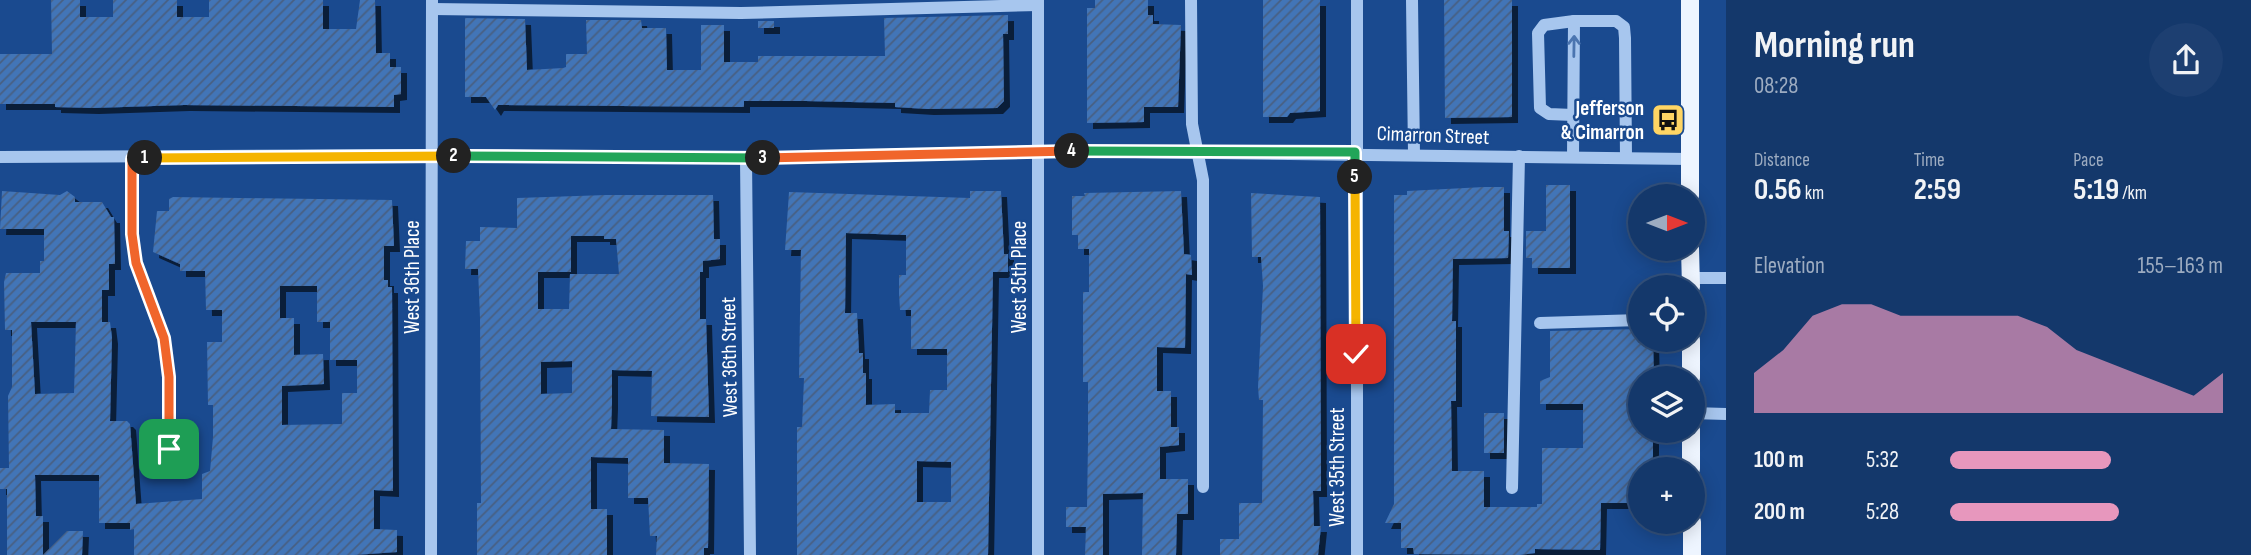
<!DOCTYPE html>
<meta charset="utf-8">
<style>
body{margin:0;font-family:"Sofia Sans Condensed",sans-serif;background:#1d3f71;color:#f1f3f6;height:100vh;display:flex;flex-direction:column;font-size:26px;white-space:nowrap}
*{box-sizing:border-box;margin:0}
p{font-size:23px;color:#9dacc1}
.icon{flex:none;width:38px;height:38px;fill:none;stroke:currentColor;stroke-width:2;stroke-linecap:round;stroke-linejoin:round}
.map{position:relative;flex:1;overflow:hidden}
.panel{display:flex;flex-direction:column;background:#14386b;width:525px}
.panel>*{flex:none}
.needle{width:46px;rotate:90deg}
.controls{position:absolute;left:1628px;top:184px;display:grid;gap:14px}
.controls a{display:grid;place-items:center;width:77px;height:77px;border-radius:50%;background:#14386b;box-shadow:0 4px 18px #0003,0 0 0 2px #33527e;font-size:35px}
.pin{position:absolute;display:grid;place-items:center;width:60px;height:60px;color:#fff;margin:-30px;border-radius:14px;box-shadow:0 4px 10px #0006}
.km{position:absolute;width:35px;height:35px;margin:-18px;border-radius:50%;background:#222;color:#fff;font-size:19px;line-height:35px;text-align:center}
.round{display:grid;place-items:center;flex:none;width:74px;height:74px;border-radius:37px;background:#1d3f71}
.overview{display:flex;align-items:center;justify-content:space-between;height:119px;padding:0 28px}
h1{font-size:38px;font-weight:700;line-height:52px}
.stats{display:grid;grid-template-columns:repeat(3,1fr);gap:10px;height:119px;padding:7px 28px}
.stats div{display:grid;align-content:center}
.stats b{font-size:30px;font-weight:700}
.stats small{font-size:19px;font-weight:400}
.stats p{font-size:19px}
.chart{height:196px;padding:14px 28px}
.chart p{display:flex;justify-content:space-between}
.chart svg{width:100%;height:126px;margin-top:7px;fill:#e797bd;opacity:.7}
ul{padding:0 28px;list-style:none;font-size:23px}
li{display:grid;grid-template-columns:112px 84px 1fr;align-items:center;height:52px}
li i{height:18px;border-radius:9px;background:#e797bd}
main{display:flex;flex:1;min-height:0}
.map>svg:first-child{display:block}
</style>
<main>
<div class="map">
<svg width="1726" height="555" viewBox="0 0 1726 555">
<defs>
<pattern id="building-hatch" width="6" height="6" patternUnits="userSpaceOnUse" patternTransform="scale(1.75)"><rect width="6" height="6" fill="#4274b7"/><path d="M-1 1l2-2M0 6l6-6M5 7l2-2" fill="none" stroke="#476082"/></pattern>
<filter id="shadow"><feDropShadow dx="6" dy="6" stdDeviation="0" flood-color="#0009"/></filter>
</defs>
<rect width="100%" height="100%" fill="#1a4a8f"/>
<g fill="url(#building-hatch)" fill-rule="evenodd" filter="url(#shadow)">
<polygon points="51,0 80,0 80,17 113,17 113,0 177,0 177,17 209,17 209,0 323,0 323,29 356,29 360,0 375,0 376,53 390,53 390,67 401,67 401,94 394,95 394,107 184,105 93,108 55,107 55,104 0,104 0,54 52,54"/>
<polygon points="1095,0 1148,0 1148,15 1153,15 1153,24 1181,25 1178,107 1144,107 1144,122 1087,123 1087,8 1095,8"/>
<polygon points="1263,0 1320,0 1320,111 1290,113 1287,117 1263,117"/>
<polygon points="1444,0 1512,0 1512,117 1445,118"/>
<polygon points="1008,15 1008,34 1003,34 1004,101 997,108 928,109 895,107 895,103 806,101 744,101 744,107 498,105 495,110 486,97 465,97 465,18 525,19 527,70 563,68 566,67 566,54 587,54 586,20 641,20 642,28 666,28 667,70 701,70 701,25 724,25 724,62 758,62 758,56 885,56 884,18"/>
<rect x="758" y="21" width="16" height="7"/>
<polygon points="1546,185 1570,185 1570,268 1532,268 1532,258 1526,258 1526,231 1546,231"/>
<polygon points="1484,187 1504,187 1504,231 1509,231 1508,258 1453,259 1452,321 1456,321 1456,401 1451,401 1452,471 1484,471 1484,507 1537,507 1537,504 1542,504 1542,448 1583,448 1583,404 1540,404 1540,381 1550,377 1550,331 1640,329 1640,340 1653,340 1654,378 1640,378 1640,430 1653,430 1653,469 1640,469 1640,503 1601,503 1600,550 1535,549 1535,553 1519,555 1414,554 1413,548 1401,548 1401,523 1385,523 1394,504 1394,195 1407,195 1407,191"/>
<path d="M 2,191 L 60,195 L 67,191 L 75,197 L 75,202 L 102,202 L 111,217 L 114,217 L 115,264 L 109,264 L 109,290 L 102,290 L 102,322 L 110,322 L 112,338 L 110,421 L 127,421 L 130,424 L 136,504 L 202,499 L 202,474 L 210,471 L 213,437 L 213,405 L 208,405 L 207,342 L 222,342 L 222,310 L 206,310 L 205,271 L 180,271 L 180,264 L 153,252 L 157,211 L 169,211 L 169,199 L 173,197 L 392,200 L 394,246 L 384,246 L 384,280 L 388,280 L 388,287 L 392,287 L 393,491 L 374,490 L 374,529 L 397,530 L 397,552 L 354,555 L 134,555 L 134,529 L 130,530 L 130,523 L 99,523 L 99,475 L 35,475 L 36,516 L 43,516 L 43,555 L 67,531 L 83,531 L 82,555 L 7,555 L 7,489 L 0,489 L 0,468 L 9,468 L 8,396 L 12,387 L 12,330 L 5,330 L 4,282 L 6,273 L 40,273 L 40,261 L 44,261 L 44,229 L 0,229 ZM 280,286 L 317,286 L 317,322 L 330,322 L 330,360 L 357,360 L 357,393 L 342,393 L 342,424 L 282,425 L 282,386 L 324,384 L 323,354 L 294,355 L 294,318 L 280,318 ZM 31,322 L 76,322 L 74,393 L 35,394 Z"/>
<path d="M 970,191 L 1001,191 L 1004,254 L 1008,254 L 1008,272 L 993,272 L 988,555 L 797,555 L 797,427 L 802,427 L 804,378 L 799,378 L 801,250 L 785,250 L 789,192 L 970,198 ZM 846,233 L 906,235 L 906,275 L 899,275 L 899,294 L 900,310 L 911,310 L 911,349 L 947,349 L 947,390 L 930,390 L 929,413 L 895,413 L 895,404 L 866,405 L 866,373 L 863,373 L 863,353 L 859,353 L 857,313 L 845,313 ZM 917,461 L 951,462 L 951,502 L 917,502 Z"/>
<polygon points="1181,191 1184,254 1191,255 1192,275 1186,274 1185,348 1157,347 1157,391 1171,391 1171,427 1179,427 1179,445 1160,447 1160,479 1188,479 1188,514 1177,514 1176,555 1142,555 1143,493 1103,494 1103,555 1085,555 1086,527 1066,527 1066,507 1087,507 1088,440 1088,382 1083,382 1083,292 1089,292 1089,249 1078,249 1078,235 1072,235 1072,196 1085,196 1084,193"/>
<polygon points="1251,193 1320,197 1321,491 1313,491 1314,526 1321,526 1318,555 1220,555 1220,539 1239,539 1239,503 1262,503 1263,400 1259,400 1258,387 1263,286 1261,257 1252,257"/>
<path d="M 606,195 L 713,195 L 714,239 L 720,239 L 720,259 L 703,261 L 703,272 L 700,272 L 700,319 L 706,319 L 709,417 L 651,416 L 652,371 L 612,370 L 612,403 L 611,429 L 664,430 L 664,463 L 709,464 L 708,548 L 704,548 L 704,555 L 656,555 L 657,536 L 650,536 L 648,498 L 628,498 L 628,458 L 591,457 L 591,509 L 607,509 L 607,555 L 477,555 L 477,503 L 481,503 L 480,318 L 478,269 L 465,269 L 466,241 L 480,241 L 480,227 L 517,228 L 517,198 ZM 571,236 L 604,236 L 604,239 L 616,239 L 619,274 L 570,274 L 569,309 L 538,309 L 538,272 L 571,272 ZM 572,361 L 572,393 L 541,394 L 541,362 Z"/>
<rect x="1484" y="413" width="20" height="40"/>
</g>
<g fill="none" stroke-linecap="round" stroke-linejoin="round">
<g stroke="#a7c6ee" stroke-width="12">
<polyline points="1038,0 1038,555"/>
<polyline points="1191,0 1192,124 1203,180 1203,487"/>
<polyline points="1357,0 1357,555"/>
<polyline points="1412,0 1414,154"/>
<polyline points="432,9 741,13 1038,5"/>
<polyline points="1573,115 1549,114 1540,108 1538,33 1544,25 1574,21"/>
<polyline points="0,157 431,155 746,158 1057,151 1690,159"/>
<polyline points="1573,157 1574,21 1616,21 1624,27 1625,38 1626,158"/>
<polyline points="746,158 750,555"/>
<polyline points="132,159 132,235 136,263 164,338 169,378 169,449"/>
<polyline points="1691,278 1726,278"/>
<polyline points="1540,323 1640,320"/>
<polyline points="1692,413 1726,414"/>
<polyline points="1512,488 1519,156"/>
<polyline points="431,555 432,0"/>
</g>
<g stroke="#eef5ff" stroke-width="18">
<polyline points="1690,0 1690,196"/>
<polyline points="1690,248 1691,287"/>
<polyline points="1691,340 1691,378"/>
<polyline points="1691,430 1691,469"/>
<polyline points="1692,522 1692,555"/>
</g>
</g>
<defs><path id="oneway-shaft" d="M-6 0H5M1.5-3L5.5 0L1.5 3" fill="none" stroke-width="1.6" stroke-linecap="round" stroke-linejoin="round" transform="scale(1.75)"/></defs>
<use stroke="#4b75b0" href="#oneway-shaft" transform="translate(1574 46) rotate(-89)"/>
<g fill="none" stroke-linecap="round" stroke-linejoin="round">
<defs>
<polyline id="split-1" points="145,158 132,159 132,234 136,263 164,338 169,377 169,449"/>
<polyline id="split-2" points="145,158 454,156"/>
<polyline id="split-3" points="454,156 763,158"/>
<polyline id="split-4" points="763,158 1072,151"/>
<polyline id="split-5" points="1072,151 1355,152 1355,177"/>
<polyline id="split-6" points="1355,177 1356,354"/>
</defs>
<use href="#split-1" stroke="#fff" stroke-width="14"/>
<use href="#split-2" stroke="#fff" stroke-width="14"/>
<use href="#split-3" stroke="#fff" stroke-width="14"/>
<use href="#split-4" stroke="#fff" stroke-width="14"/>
<use href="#split-5" stroke="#fff" stroke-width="14"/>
<use href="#split-6" stroke="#fff" stroke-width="14"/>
<use href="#split-1" stroke="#f0652b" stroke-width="9"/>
<use href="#split-2" stroke="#f5b400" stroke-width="9"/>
<use href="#split-3" stroke="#22a559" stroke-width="9"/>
<use href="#split-4" stroke="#f0652b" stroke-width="9"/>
<use href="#split-5" stroke="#22a559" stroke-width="9"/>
<use href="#split-6" stroke="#f5b400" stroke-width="9"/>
</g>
<defs>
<symbol id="bus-square" viewBox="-11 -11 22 22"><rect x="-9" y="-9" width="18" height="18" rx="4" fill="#ffd564" stroke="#1a4a8f"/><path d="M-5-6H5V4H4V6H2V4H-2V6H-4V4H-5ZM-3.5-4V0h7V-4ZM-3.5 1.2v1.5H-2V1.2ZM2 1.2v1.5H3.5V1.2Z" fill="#111"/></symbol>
</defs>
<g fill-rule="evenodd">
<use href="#bus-square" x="1649" y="101" width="38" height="38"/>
</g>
<g text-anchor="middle" stroke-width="5" stroke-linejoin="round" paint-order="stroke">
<g font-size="21" font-weight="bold" fill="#fff" stroke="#1a4a8f" text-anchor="end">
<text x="1644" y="115">Jefferson<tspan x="1644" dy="24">&amp; Cimarron</tspan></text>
</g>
<g font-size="21" fill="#fff" stroke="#1a4a8f">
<text transform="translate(1433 135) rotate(2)" y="7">Cimarron Street</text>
<text transform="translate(412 277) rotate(-90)" y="7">West 36th Place</text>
<text transform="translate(1019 277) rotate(-90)" y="7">West 35th Place</text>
<text transform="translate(729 357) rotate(-91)" y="7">West 36th Street</text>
<text transform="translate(1337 467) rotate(-90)" y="7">West 35th Street</text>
</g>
</g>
</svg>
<div class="controls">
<a><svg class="needle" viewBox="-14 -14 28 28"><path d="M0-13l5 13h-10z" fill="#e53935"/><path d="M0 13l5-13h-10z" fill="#9dacc1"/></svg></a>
<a><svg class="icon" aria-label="locate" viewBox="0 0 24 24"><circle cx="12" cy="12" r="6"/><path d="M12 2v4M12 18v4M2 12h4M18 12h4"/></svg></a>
<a><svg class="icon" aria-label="layers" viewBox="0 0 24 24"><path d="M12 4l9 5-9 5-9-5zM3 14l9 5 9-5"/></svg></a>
<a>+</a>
</div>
<div class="pin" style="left:169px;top:449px;background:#1e9e55"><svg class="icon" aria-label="arrive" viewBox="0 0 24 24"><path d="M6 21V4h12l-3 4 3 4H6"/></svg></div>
<div class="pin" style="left:1356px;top:354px;background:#d93025"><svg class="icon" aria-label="check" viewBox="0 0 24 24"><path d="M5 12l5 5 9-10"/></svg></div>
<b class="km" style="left:145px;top:158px">1</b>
<b class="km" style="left:454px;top:156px">2</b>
<b class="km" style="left:763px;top:158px">3</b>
<b class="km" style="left:1072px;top:151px">4</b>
<b class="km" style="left:1355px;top:177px">5</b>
</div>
<section class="panel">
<div class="overview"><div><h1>Morning run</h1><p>08:28</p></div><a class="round"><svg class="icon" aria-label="share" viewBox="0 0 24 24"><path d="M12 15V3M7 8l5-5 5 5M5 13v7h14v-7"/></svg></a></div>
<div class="stats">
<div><p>Distance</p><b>0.56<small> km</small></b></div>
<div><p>Time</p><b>2:59</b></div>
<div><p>Pace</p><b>5:19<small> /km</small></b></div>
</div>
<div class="chart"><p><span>Elevation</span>155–163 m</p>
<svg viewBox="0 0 160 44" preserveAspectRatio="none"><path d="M0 44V30L10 22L20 10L30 6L40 6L50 10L60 10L70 10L80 10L90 10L100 14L110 22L120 26L130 30L140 34L150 38L160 30V44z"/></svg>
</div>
<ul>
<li><b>100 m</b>5:32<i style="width:59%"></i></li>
<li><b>200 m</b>5:28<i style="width:62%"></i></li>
</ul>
</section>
</main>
